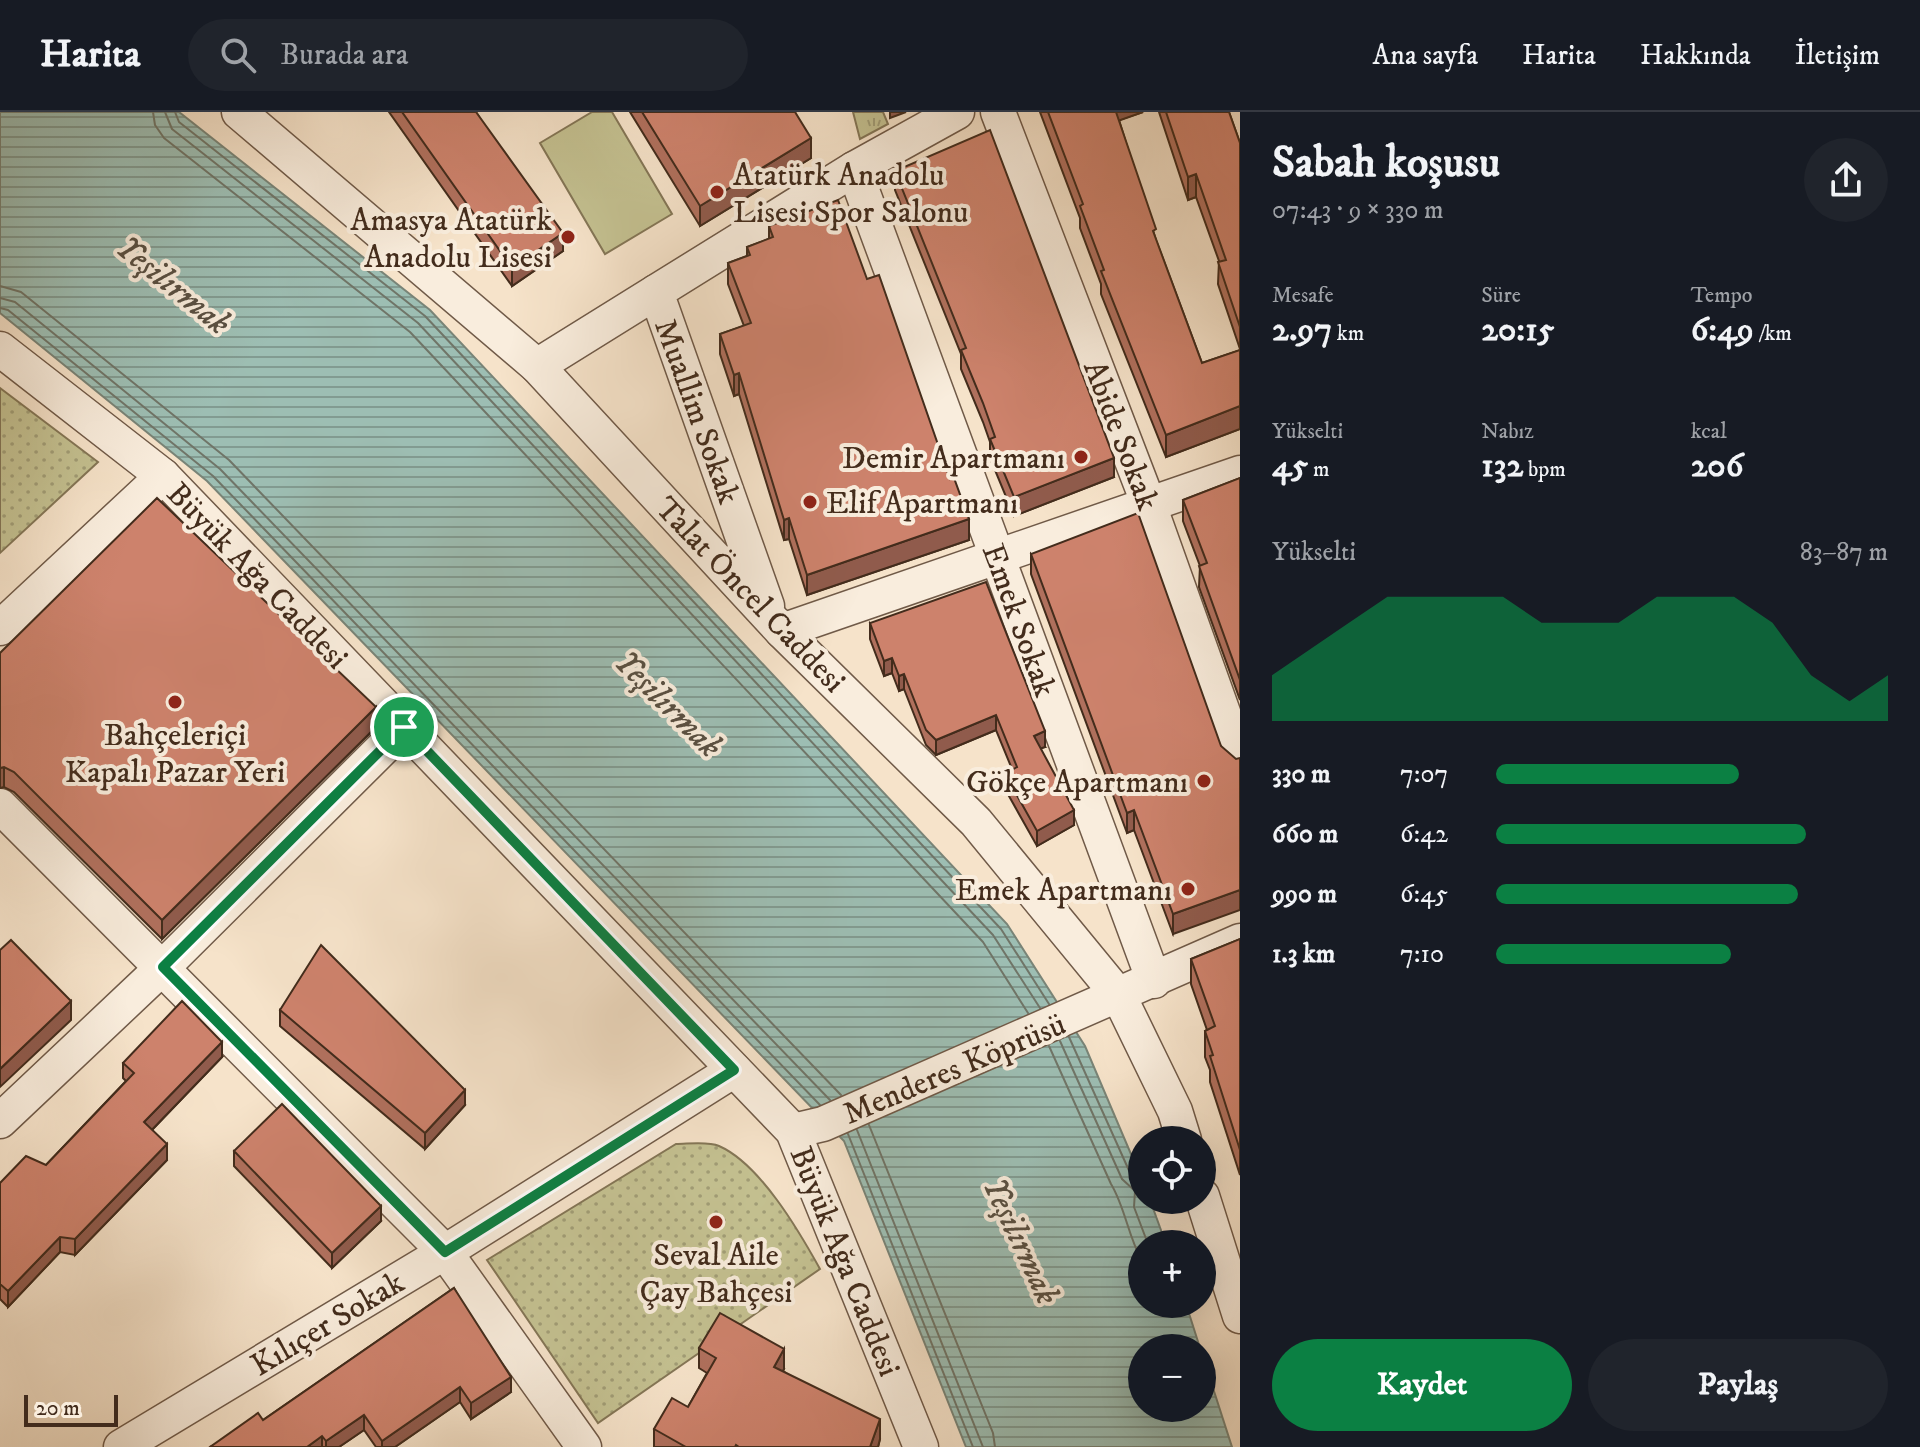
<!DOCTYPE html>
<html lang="tr">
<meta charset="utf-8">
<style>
body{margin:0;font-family:"IM FELL DW Pica",serif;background:#20242c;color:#f1f3f6;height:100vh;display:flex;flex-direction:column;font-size:30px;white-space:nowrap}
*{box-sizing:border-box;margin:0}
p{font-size:26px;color:#9ea1a6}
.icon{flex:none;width:44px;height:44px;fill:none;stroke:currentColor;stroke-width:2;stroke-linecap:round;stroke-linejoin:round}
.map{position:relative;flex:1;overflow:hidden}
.side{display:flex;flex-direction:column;background:#171b24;width:680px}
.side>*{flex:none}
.controls{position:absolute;left:1128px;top:1014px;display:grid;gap:16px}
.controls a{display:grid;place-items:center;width:88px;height:88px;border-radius:50%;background:#171b24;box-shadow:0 8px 32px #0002;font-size:40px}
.scale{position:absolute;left:24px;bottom:20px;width:94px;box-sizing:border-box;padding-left:8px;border:4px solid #432c1c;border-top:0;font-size:22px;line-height:28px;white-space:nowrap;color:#432c1c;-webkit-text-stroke:6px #f9eddd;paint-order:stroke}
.pin{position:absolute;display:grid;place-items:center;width:68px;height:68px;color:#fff;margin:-34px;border:4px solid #fff;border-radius:50%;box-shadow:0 2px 8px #0007}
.round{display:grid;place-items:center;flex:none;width:84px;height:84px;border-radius:42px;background:#20242c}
.overview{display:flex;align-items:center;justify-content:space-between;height:136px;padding:0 32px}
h1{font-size:44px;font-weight:700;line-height:60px}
.stats{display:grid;grid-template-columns:repeat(3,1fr);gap:12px;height:136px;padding:8px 32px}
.stats div{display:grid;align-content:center}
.stats b{font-size:34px;font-weight:700}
.stats small{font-size:22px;font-weight:400}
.stats p{font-size:22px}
.chart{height:224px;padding:16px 32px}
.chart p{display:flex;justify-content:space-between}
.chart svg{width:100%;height:144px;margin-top:8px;fill:#0b8043;opacity:.7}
.cta{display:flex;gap:16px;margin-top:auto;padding:16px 32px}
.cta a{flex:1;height:92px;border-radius:48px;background:#0b8043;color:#fff;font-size:32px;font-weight:700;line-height:92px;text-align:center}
.cta a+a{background:#20242c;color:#f1f3f6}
ul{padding:0 32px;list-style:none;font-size:26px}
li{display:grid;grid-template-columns:128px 96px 1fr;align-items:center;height:60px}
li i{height:20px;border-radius:10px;background:#0b8043}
header{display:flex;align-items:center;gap:48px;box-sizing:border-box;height:112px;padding:0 40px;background:#171b24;border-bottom:2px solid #363941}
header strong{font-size:38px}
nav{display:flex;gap:44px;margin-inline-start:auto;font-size:28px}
.search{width:560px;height:72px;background:#20242c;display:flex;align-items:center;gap:20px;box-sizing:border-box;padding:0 28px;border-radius:44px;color:#9ea1a6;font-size:30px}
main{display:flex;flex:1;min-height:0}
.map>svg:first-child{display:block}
</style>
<header>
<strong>Harita</strong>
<div class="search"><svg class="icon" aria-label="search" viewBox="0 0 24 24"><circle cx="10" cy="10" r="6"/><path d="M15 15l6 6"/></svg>Burada ara</div>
<nav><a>Ana sayfa</a><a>Harita</a><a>Hakkında</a><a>İletişim</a></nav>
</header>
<main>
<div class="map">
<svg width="1240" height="1335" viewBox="0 0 1240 1335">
<defs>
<pattern id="grass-tufts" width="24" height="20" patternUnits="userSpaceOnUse" patternTransform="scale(2)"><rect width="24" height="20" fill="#c4c191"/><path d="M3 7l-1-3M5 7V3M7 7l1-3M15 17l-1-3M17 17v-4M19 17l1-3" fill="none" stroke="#a19d76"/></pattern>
<pattern id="park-dots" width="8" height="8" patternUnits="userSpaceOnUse" patternTransform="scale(2)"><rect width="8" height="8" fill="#c4c191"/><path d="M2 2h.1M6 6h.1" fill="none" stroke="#a19d76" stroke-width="1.8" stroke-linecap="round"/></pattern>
<pattern id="water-rules" width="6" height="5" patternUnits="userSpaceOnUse" patternTransform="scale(2)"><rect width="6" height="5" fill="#9dbeb3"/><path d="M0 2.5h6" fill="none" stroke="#829b91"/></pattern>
</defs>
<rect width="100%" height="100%" fill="#f6e3ca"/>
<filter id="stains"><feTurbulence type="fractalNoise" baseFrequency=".0025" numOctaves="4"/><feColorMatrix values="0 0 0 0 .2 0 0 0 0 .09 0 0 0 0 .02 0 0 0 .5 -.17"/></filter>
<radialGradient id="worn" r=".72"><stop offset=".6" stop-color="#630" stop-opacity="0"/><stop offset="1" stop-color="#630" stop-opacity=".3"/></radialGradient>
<polygon fill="url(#grass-tufts)" stroke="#847656" stroke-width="2" points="853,0 883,0 888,12 860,27"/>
<g fill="url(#park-dots)" stroke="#847656" stroke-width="2">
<polygon points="0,276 98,350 0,441"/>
<path d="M 676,1032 C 688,1032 708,1029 719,1034 C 760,1052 799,1119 820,1157 L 598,1311 L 487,1148 Z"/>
</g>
<polygon fill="#c4c191" stroke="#847656" stroke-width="2" points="592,0 612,0 672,102 605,142 540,31"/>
<polygon fill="url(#water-rules)" stroke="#798477" stroke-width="2" points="0,0 179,0 430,198 1007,812 1085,934 1142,1068 1142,1088 1150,1088 1166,1132 1142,1132 1142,1192 1186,1192 1200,1236 1142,1236 1142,1296 1202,1296 1202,1242 1232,1335 966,1335 844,1029 207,369 0,201"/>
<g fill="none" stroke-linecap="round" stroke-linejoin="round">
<g stroke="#707568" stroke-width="2">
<polyline points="153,0 155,13 164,26 410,220 983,830 1028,901"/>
<polyline points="165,0 172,17 418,211 993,823 1040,896"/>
<polyline points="175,0 179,10 425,204 1001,817 1049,892"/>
<polyline points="0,174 21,180 229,348 841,983"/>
<polyline points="0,186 15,190 220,357 830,988"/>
<polyline points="0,196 8,198 213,364 820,993"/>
<polyline points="1069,925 1131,1063 1142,1068"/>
<polyline points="1060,929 1122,1067 1135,1079 1134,1095 1148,1132"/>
<path d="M 1049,934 L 1111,1072 C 1125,1095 1128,1124 1142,1149"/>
<polyline points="869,1013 993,1321 995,1335"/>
<polyline points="857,1018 983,1335"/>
<polyline points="848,1022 973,1335"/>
</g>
<defs>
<g id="minor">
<polyline points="239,0 537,254 782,519 976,710 1119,884 1175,999 1184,1028"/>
<polyline points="998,0 1149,393 1240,648"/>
<polyline points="854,57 1154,869"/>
<polyline points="0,237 163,364 793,1019 921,1335"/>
<polyline points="537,254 656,180"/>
<polyline points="767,494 656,180 854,57 957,0"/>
<polyline points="0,516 163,364"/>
<polyline points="782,519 1240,361"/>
<polyline points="0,694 445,1140 584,1335"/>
<polyline points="0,1009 163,855 404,615"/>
<polyline points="793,1019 823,1012 1240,829"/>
<polyline points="1202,1084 1240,1204"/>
<polyline points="121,1335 445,1140 734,958"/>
</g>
</defs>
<use href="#minor" stroke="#705a48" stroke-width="37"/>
<use href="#minor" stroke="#f9eddd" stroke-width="34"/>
</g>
<g fill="#b0705d" stroke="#432c1c" stroke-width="2">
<polygon points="389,0 476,0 563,139 512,174"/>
<polygon points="630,0 795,0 811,46 700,114"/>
<polygon points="1040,0 1143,0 1119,8 1156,128 1202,251 1240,238 1240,317 1166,345 1101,182 1101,172 1080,116 1080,106"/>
<polygon points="1159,0 1229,0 1240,31 1240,237 1218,172 1219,149 1196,85 1188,88"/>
<polygon points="895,59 1114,365 1014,404 990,346 990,330 983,310 961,257 961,242 895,78"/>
<polygon points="769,114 969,428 807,483 789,427 784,428 739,282 734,284 720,242 720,222 744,214 728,172 728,151 747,144 747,135 769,127"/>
<polygon points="1240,366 1240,588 1199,475 1200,454 1183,409 1183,388"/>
<polygon points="1031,442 1221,634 1173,822 1134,718 1127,721 1031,462"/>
<polygon points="870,511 1045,635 1040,636 1074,713 1037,734 1005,677 1005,662 1012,657 996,618 936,643 926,633 904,577 899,579 892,561 884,564 870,527"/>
<polygon points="0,541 376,615 162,827 14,680 4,675 0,676"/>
<polygon points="1240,827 1240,1063 1210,970 1210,958 1205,945 1205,919 1207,918 1191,872 1191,847"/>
<polygon points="280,898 465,993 425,1037 280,914"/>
<polygon points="222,945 152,1018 167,1048 75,1143 60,1140 8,1195 0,1187 0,1071 46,1053 126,969 123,966 123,951"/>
<polygon points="234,1039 381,1109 332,1156 234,1054"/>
<polygon points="454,1176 511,1280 471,1307 460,1290 395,1335 376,1335 364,1318 339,1335 210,1335 263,1308"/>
<polygon points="699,1236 784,1257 783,1259 880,1327 878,1335 654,1335 654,1317 688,1295 707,1261 699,1256"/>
</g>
<g fill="#905b4c" stroke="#432c1c" stroke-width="2">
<polygon points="890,0 906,0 890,6"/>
<polygon points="1112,0 1143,0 1112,11"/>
<polygon points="811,26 811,46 700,114 700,94"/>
<polygon points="1196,62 1196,85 1188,88 1188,65"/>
<polygon points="563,121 563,139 512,174 512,156"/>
<polygon points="739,261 739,282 734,284 734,263"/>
<polygon points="1240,294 1240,317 1166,345 1166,323"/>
<polygon points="1114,346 1114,365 1014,404 1014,385"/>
<polygon points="789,406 789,427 784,428 784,408"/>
<polygon points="969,407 969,428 807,483 807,463"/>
<polygon points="892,546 892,561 884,564 884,549"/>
<polygon points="904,562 904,577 899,579 899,564"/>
<polygon points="376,595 376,615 162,827 162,808"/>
<polygon points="996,603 996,618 936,643 936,628"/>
<polygon points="1045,619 1045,635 1034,639 1034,624"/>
<polygon points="4,655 4,675 0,676 0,656"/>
<polygon points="1074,698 1074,713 1037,734 1037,719"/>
<polygon points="1134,698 1134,718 1127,721 1127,701"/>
<polygon points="1240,778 1240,798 1173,822 1173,802"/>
<polygon points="71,889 71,908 0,975 0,957"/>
<polygon points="222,930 222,945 144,1026 144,1010"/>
<polygon points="465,978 465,993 425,1037 425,1021"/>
<polygon points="167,1032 167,1048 75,1143 75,1127"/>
<polygon points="381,1094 381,1109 332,1156 332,1141"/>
<polygon points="60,1125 60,1140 8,1195 8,1179"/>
<polygon points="784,1237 784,1257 774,1274 774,1255"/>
<polygon points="511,1265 511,1280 471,1307 471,1291"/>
<polygon points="460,1275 460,1290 395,1335 382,1335 382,1329"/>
<polygon points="364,1303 364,1318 339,1335 326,1335 326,1329"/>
<polygon points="880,1307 880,1327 878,1335 870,1335"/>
<polygon points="322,1324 322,1335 307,1335"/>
</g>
<g fill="#cd826c" stroke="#432c1c" stroke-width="2">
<polygon points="402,0 476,0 563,121 512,156"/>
<polygon points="642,0 795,0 811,26 700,94"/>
<polygon points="1048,0 1116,0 1156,117 1153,119 1202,251 1240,238 1240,294 1166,323 1101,159 1104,158 1080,94 1083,92"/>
<polygon points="1166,0 1229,0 1240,31 1240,215 1218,150 1226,148 1196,62 1188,65"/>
<polygon points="990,18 1114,346 1014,385 990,327 995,325 983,291 961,238 966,236 895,59"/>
<polygon points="838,88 867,167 879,163 950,367 954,366 969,407 807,463 789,406 784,408 739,261 734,263 720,222 751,211 728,151 750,143 747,135 773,125 769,114"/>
<polygon points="1240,366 1240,568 1199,454 1207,451 1183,388"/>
<polygon points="157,386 376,595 162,808 14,660 4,655 0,656 0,541"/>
<polygon points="1138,401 1221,634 1236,647 1240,646 1240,778 1173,802 1134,698 1127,701 1031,442"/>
<polygon points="986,470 1045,619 1034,624 1074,698 1037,719 1005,662 1017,655 996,603 936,628 926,618 904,562 899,564 892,546 884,549 870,511"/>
<polygon points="1240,827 1240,1038 1210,944 1213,943 1205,919 1215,914 1191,847"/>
<polygon points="11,828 71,889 0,957 0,838"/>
<polygon points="321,833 465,978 425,1021 280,898"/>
<polygon points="182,889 222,930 144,1010 167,1032 75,1127 60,1125 8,1179 0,1172 0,1071 26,1044 46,1053 134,961 123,951"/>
<polygon points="282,992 381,1094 332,1141 234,1039"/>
<polygon points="454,1176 511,1265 471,1291 460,1275 382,1329 364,1303 326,1329 322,1324 307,1335 210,1335 258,1301 263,1308"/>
<polygon points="720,1201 784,1237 774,1255 880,1307 870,1335 739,1335 736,1333 735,1335 686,1335 654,1317 672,1286 688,1295 716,1246 699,1236"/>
</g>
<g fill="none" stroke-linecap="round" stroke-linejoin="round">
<defs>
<polygon id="route" points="404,615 734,958 445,1140 163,855"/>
</defs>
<use href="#route" stroke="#fff" stroke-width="16"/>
<use href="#route" stroke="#0b8043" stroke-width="10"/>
</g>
<g fill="#8f2418" stroke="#f9eddd" stroke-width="3">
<circle cx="717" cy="80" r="8"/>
<circle cx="568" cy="125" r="8"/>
<circle cx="1081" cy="345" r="8"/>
<circle cx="810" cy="390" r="8"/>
<circle cx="175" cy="590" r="8"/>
<circle cx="1204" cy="669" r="8"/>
<circle cx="1188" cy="777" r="8"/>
<circle cx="716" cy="1110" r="8"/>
</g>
<g text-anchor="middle" stroke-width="8" stroke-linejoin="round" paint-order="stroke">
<g font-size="32" fill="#432c1c" stroke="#f9eddd" text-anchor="end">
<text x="733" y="73" text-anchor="start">Atatürk Anadolu<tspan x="733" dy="37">Lisesi Spor Salonu</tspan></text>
<text x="552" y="118">Amasya Atatürk<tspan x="552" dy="37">Anadolu Lisesi</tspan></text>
<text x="1065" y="356">Demir Apartmanı</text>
<text x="826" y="401" text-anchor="start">Elif Apartmanı</text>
<text x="175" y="633" text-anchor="middle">Bahçeleriçi<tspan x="175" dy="37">Kapalı Pazar Yeri</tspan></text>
<text x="1188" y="680">Gökçe Apartmanı</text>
<text x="1172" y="788">Emek Apartmanı</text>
<text x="716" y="1153" text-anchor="middle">Seval Aile<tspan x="716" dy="37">Çay Bahçesi</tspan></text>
</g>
<g font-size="32" fill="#432c1c" stroke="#f9eddd">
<text transform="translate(698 299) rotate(70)" y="11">Muallim Sokak</text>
<text transform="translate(1122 323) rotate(69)" y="11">Abide Sokak</text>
<text transform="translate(258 463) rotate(46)" y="11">Büyük Ağa Caddesi</text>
<text transform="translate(751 482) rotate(46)" y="11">Talat Öncel Caddesi</text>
<text transform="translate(1020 508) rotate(70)" y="11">Emek Sokak</text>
<text transform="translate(954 956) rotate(-23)" y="11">Menderes Köprüsü</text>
<text transform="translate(846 1149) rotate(68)" y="11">Büyük Ağa Caddesi</text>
<text transform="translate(327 1211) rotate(-31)" y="11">Kılıçer Sokak</text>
</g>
<g font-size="34" font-style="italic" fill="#5a5042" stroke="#f9eddd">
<text transform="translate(174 172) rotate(39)" y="12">Yeşilırmak</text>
<text transform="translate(669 591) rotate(45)" y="12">Yeşilırmak</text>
<text transform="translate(1022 1128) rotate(65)" y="12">Yeşilırmak</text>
</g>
</g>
<rect width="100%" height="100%" filter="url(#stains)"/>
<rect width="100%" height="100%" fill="url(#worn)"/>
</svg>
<div class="controls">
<a><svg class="icon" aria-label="locate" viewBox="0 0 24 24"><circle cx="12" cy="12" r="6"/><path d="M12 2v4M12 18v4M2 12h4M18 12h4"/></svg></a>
<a>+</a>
<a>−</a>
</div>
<div class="scale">20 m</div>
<div class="pin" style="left:404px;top:615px;background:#1e9e55"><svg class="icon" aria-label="arrive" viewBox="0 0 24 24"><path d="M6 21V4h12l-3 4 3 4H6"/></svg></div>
</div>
<section class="side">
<div class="overview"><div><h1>Sabah koşusu</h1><p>07:43 · 9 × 330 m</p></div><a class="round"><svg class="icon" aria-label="share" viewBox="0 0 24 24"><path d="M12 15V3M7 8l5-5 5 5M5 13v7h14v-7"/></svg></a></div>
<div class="stats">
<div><p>Mesafe</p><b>2.97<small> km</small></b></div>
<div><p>Süre</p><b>20:15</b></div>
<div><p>Tempo</p><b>6:49<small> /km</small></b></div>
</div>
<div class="stats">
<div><p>Yükselti</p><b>45<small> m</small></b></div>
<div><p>Nabız</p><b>132<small> bpm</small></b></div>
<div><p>kcal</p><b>206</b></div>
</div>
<div class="chart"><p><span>Yükselti</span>83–87 m</p>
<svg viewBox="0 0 160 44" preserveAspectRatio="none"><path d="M0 44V30L10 22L20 14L30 6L40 6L50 6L60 6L70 14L80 14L90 14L100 6L110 6L120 6L130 14L140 30L150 38L160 30V44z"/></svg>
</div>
<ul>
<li><b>330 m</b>7:07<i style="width:62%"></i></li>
<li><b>660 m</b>6:42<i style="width:79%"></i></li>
<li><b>990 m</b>6:45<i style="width:77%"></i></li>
<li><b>1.3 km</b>7:10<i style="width:60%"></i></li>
</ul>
<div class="cta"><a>Kaydet</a><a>Paylaş</a></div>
</section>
</main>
